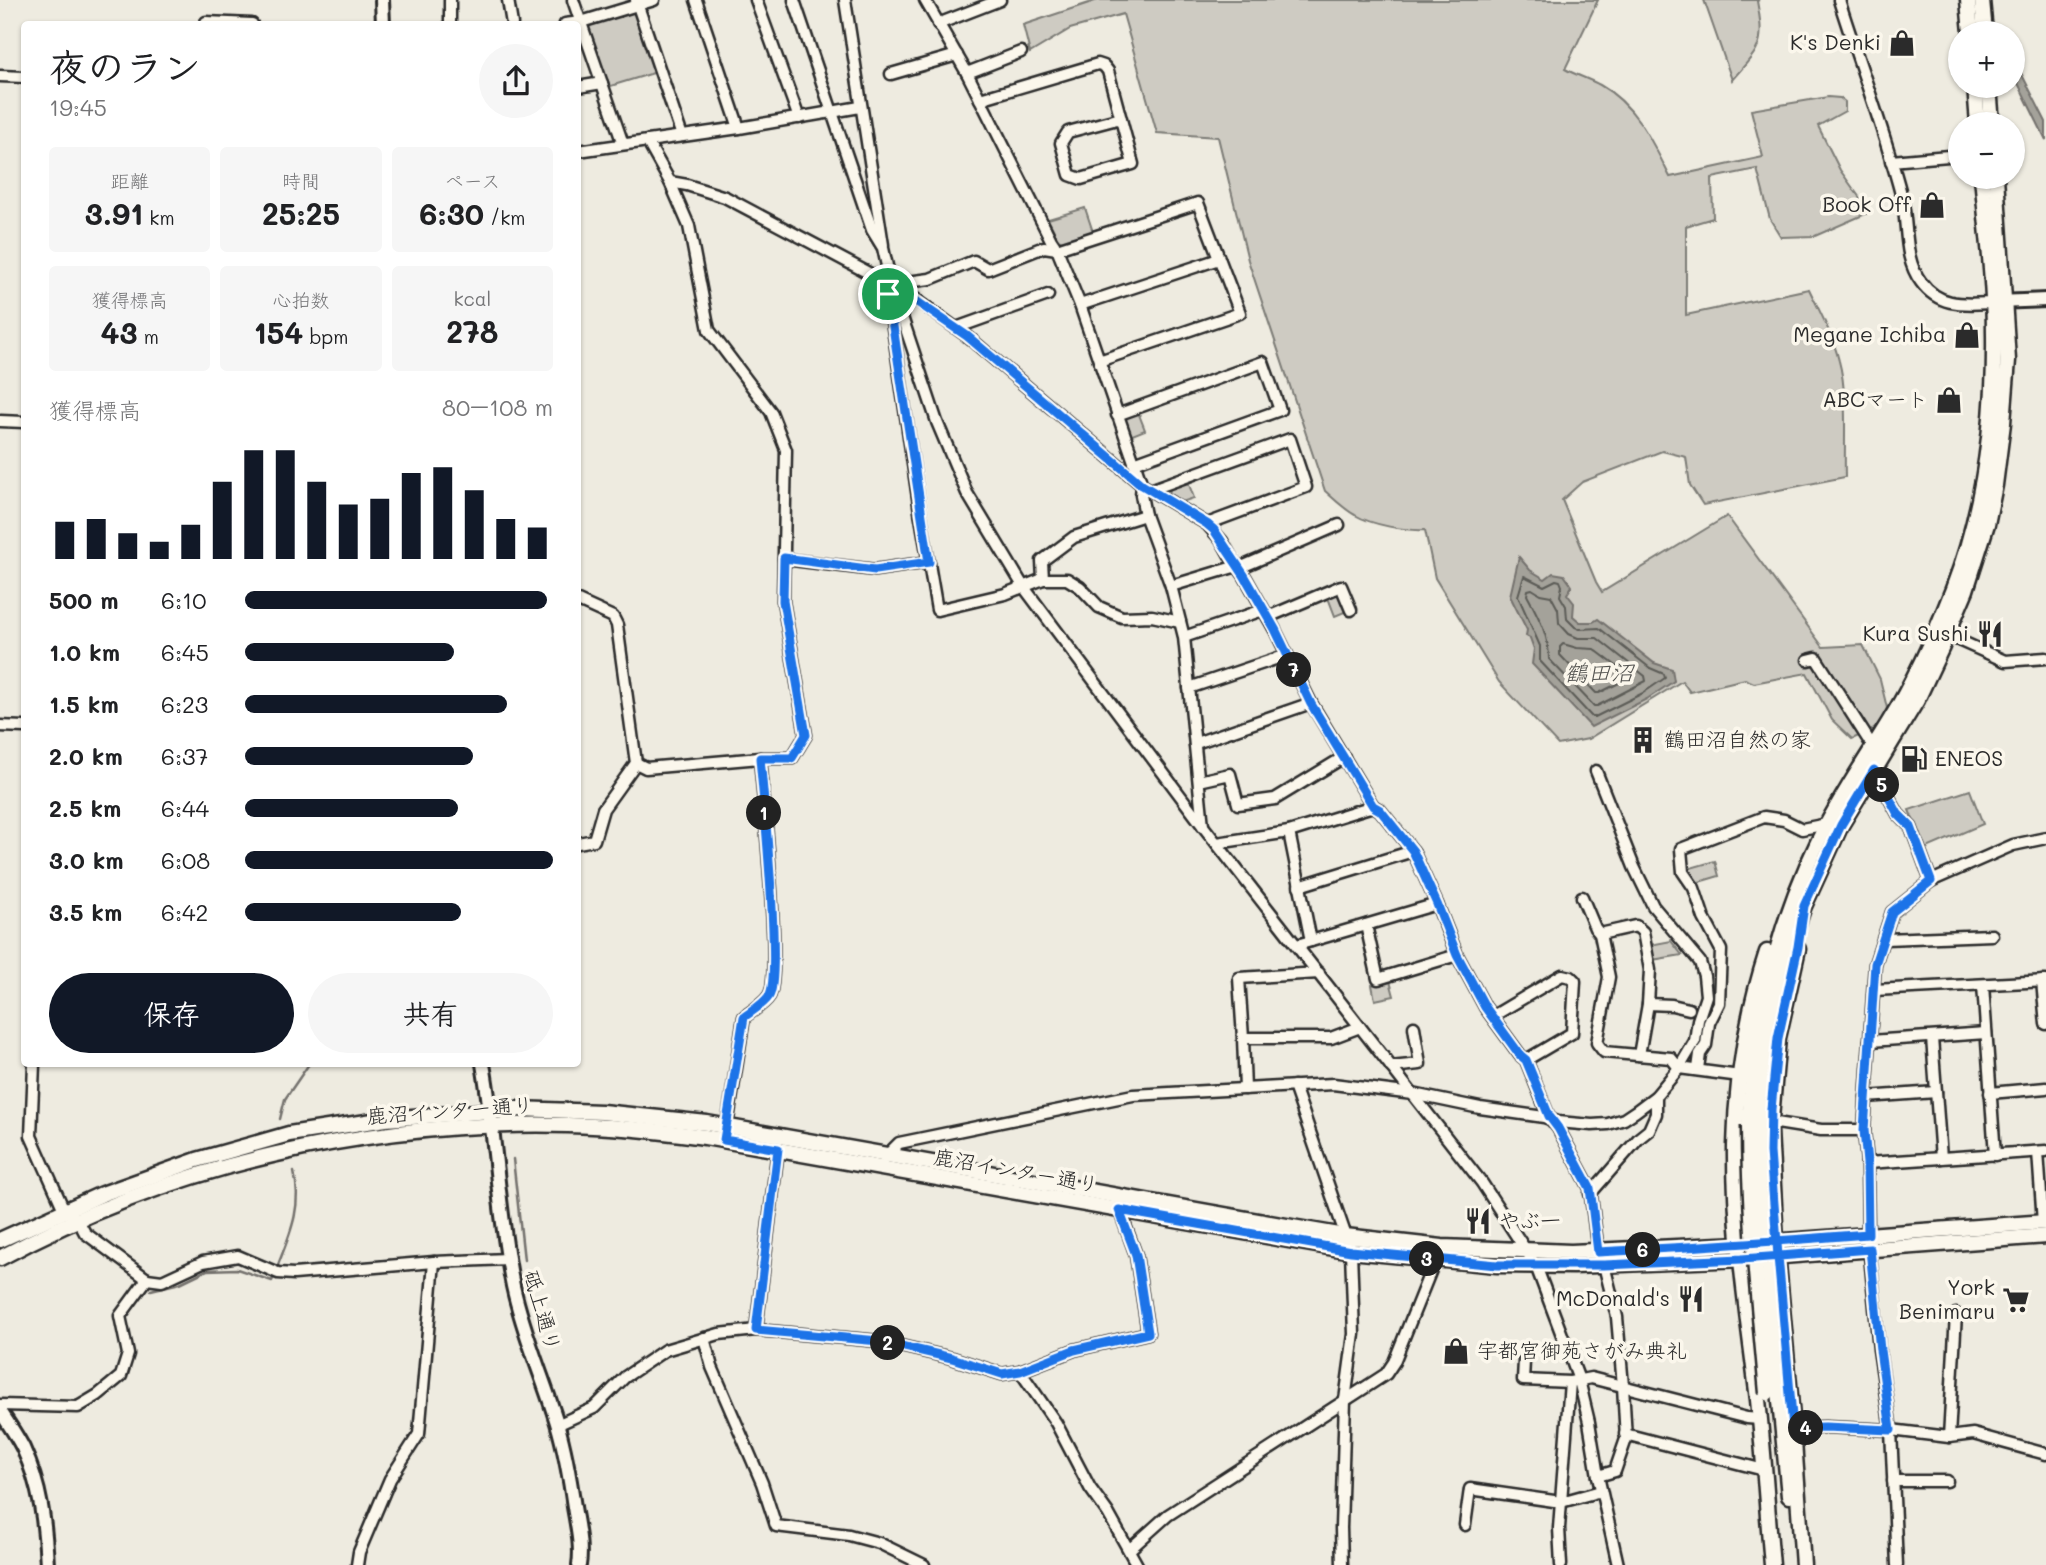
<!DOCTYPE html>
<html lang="ja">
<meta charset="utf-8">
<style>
body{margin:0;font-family:Mali,"Klee One",sans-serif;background:#f6f6f6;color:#202124;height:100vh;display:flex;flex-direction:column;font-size:26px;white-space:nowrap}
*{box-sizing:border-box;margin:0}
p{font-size:23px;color:#757577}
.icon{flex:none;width:38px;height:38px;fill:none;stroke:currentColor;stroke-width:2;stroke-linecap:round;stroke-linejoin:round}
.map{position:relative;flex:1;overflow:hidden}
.details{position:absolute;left:21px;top:21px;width:560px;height:1046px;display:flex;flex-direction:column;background:#fff;border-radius:7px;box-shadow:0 2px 5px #0004}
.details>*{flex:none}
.controls{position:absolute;left:1948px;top:21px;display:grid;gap:14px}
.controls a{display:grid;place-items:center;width:77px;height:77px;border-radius:50%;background:#fff;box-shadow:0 2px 5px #0004;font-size:35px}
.pin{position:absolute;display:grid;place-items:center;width:60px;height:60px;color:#fff;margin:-30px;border:4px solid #fff;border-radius:50%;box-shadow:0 2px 7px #0007}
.km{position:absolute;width:35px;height:35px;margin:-18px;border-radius:50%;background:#222;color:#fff;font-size:19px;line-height:35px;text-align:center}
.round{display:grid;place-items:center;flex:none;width:74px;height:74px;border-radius:37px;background:#f6f6f6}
.overview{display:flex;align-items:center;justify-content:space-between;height:119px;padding:0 28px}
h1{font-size:38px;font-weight:700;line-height:52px}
.figures{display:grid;grid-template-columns:repeat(3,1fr);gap:10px;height:119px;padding:7px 28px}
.figures div{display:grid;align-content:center;border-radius:7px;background:#f6f6f6;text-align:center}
.figures b{font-size:30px;font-weight:700}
.figures small{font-size:19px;font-weight:400}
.figures p{font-size:19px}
.chart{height:196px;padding:14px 28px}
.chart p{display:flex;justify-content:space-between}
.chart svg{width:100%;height:126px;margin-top:7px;stroke:#111827;stroke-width:6}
.action{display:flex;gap:14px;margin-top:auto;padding:14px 28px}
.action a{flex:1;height:80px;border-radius:42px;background:#111827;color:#fff;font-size:28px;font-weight:700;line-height:80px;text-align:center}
.action a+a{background:#f6f6f6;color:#202124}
ul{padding:0 28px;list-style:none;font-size:23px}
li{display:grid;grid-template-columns:112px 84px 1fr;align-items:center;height:52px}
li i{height:18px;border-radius:9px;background:#111827}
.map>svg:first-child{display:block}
</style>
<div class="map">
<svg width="2046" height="1565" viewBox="0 0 2046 1565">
<rect width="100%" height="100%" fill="#eeebe0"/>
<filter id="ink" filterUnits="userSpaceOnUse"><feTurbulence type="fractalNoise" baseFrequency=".0143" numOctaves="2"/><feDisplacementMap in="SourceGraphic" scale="14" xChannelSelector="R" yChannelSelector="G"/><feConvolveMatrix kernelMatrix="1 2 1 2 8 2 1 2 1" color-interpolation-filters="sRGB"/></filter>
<g filter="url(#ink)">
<g fill="#cecbc2" stroke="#7c7b76" stroke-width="2">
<path d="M 1098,0 L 1598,0 L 1565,69 C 1576,75 1589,79 1600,85 C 1636,105 1653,143 1670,177 L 1763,157 L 1751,110 L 1828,97 L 1840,98 L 1845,102 L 1845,111 L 1818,126 L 1840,170 L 1870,212 L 1815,236 L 1781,237 L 1770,219 L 1757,169 L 1712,178 L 1713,218 L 1686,226 L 1686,315 L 1809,289 C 1820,312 1833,336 1839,361 C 1848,393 1844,442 1845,477 L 1703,505 L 1690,485 L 1686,457 L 1662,451 L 1582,482 L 1562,500 L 1596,582 L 1602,592 L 1727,516 L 1823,647 L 1863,645 L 1880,679 L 1887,708 L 1879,727 L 1852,739 L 1832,720 L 1807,673 L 1754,683 L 1745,679 L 1690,692 L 1682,681 L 1588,739 L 1558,745 L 1499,682 L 1435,578 L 1425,530 C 1406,531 1372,525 1355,515 C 1344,509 1334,499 1325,491 L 1248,260 L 1218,137 L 1157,133 L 1123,14 L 1070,29 L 1030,53 L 1023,25 Z"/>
<path d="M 1704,0 L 1759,0 L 1757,1 C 1765,45 1761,47 1732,80 Z"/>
<polygon points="638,5 660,71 604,88 581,22"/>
<polygon points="1085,208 1093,232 1064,242 1058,239 1048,219"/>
<polygon points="1138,412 1145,430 1130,436 1125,420 1128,416"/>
<polygon points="1188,482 1194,498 1182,502 1169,495 1170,489"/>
<polygon points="1335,592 1340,595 1347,611 1335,616 1327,595"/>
<polygon points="1970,790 1983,824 1925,849 1909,810"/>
<polygon points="1715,861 1719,876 1699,882 1694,881 1687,869"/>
<polygon points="1671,941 1682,955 1652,960 1650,945"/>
<polygon points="1390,981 1394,996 1375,1000 1372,985"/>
</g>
<g fill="#a4a29a" stroke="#74726e" stroke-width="2">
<polygon points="2012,55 2046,122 2046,140 2013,73"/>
<polygon points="1519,557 1530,570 1545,579 1553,573 1564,575 1572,586 1567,594 1574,603 1573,616 1580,622 1593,622 1598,619 1654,663 1672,669 1674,681 1647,699 1591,727 1532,664 1534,649 1530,638 1526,636 1527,630 1510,596"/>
</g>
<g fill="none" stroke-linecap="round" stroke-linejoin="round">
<g stroke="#5b5b57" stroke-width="2">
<polygon points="1524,576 1544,586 1556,580 1560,581 1562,586 1560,596 1566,606 1567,619 1575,627 1580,629 1599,628 1650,668 1664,674 1665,678 1643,693 1595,717 1592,717 1540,661 1540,646 1518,596"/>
<path d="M 1528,590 L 1532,589 L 1540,594 L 1551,596 L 1558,609 L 1559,623 L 1569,634 L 1578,638 L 1597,638 L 1645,676 L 1646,681 L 1597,706 L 1594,706 L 1549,659 C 1549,635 1538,616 1527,595 Z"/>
<polygon points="1563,644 1577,648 1594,649 1627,674 1627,679 1599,693 1596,693 1560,655 1560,647"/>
</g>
<g stroke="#74726e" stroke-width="2.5">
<polyline points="280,1119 285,1099 309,1064"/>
<polyline points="513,1159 524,1260"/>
<path d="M 276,1270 C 289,1236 303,1209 294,1172"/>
<polyline points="151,1290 180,1283 207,1270 237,1269 272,1281 274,1276"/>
</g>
<defs>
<g id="street">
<polyline points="450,0 450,24"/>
<polyline points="508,0 512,24"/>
<polyline points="573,0 623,144"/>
<polyline points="636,0 682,136"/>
<polyline points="696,0 739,128"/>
<polyline points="756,0 799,118"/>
<polyline points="794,0 872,230 883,248 891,284 937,422 967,493 1023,586 1203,826 1482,1183 1536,1266 1579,1380 1589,1422 1598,1476 1618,1565"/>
<polyline points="845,0 883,245"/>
<polyline points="925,0 967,73 1051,240 1057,249 1198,203 1240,313 1099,361"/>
<path d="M 1839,0 C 1859,64 1884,129 1901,194 C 1909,222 1902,257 1921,282 C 1940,308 1965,304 1993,303"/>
<polyline points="206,22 252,24"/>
<polyline points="565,24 581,22 654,0"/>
<polyline points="938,24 1000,0"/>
<polyline points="967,73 1021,52"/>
<polyline points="891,74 957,55"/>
<polyline points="0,76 24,77"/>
<polyline points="578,87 602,83"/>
<polyline points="980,99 1098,64 1104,66 1108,71 1133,164 1081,179 1070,175 1061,143 1068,132 1121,118"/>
<polyline points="578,151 739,128 860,107"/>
<polyline points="1891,161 1960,155"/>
<polyline points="670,182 687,185 725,197 910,295 967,336 1142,485 1207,524 1222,541 1232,559 1244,575 1275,630 1311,703 1196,743"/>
<polyline points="892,284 930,279 974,261 988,269 1044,247 1057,249 1080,305 1142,485 1141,495 1145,515 1171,586 1184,637 1203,826"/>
<polyline points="890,288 888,294 920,512 937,610 1005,594 1043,579 1042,561 1074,537 1145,515"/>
<polyline points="1080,305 1219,259"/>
<polyline points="956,328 1048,295"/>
<polyline points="1117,415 1263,362 1280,410 1134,463"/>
<polyline points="0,421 24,422"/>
<polyline points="1150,490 1290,439 1306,487 1207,524"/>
<polyline points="784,559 875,570 929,562"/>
<polyline points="1043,579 1067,579 1080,587 1099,607 1122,617 1152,616 1180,622"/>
<polyline points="1171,586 1237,566 1244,566 1339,525"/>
<polyline points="578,601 613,617 617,625 636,763 603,809 594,840 578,843"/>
<polyline points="1268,617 1341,586 1351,610"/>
<polyline points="1947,635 2005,661 2046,658"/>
<polyline points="1184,637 1263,610"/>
<polyline points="1808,660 1816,658 1873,747"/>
<polyline points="1189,688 1287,655"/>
<polyline points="1311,703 1373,806 1380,810 1413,851 1437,904 1457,955 1485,1007 1520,1055 1526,1060 1549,1117 1558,1128 1590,1188 1598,1252"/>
<polyline points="0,726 24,727"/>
<polyline points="636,763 646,768 760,758 792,758 806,735 783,601 786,450 771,412 709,330 689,226 670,182 647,141"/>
<polyline points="1874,770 1898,814 1911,827 1931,881"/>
<polyline points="1199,781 1230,774 1238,804 1275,799 1344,757"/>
<polyline points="1217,843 1289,832"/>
<polyline points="1299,886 1413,851"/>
<polyline points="1582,897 1595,928 1600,934 1609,977 1597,1043 1604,1052 1671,1058 1679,1068 1695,1041 1698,1020 1706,996 1704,976 1700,962 1653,906 1634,867 1596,771"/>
<polyline points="1366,925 1378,979 1457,955"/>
<polyline points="1600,934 1636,926 1643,932 1650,970 1648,1004 1639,1055"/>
<polyline points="1885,939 1992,935"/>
<polyline points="1311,941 1437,904"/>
<polyline points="1297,945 1311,941 1289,832 1373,806"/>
<polyline points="1319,973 1239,978 1243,1038 1331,1038 1360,1027"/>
<polyline points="2042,981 2046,1024"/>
<polyline points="1983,985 1995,1155"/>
<polyline points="1874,990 2046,981"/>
<polyline points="1648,1004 1672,1005 1689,1009"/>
<polyline points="1493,1016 1562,975 1571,977 1575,981 1572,1033 1526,1060"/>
<polyline points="1243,1038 1245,1089"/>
<polyline points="1932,1038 1941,1158"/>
<polyline points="1870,1041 1986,1033"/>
<polyline points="34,1064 31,1136 64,1210 78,1220 85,1233 147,1279"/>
<polyline points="1391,1067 1420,1064 1414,1027"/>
<polyline points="1698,1069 1700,1054 1706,1045 1709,1023 1719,1003 1721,950 1704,918 1694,888 1683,872 1681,849 1764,817 1784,820 1802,829 1827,824"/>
<polyline points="1294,1086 1351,1251 1354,1334 1345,1400 1341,1528 1342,1565"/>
<polyline points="1990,1093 2046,1088"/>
<polyline points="1866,1097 1936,1092"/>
<polyline points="1770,1122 1821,1130 1864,1130"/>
<path d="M 726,1133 L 744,1017 C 752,1011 764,1004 769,996 C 782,977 763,793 760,758"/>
<polyline points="778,1149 756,1330 879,1341 952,1358 1002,1374 1020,1371 1056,1423 1090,1488 1108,1513 1137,1565"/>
<polyline points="2038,1152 2043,1223"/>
<polyline points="885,1157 899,1143 1133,1095 1333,1084 1413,1094 1480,1108 1544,1117 1558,1122 1592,1125 1608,1124 1624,1119 1636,1111 1656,1096 1679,1068 1740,1076"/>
<polyline points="1867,1163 2046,1151"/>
<polyline points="1590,1194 1639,1138 1649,1130 1656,1114 1656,1096"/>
<polyline points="704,1338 712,1367 762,1483 776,1526 849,1535 879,1543 924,1565"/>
<polyline points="1524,1361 1523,1380 1570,1382 1591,1378 1747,1418 1760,1419"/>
<polyline points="1020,1371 1074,1350 1148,1333 1136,1255 1118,1206"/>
<polyline points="0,1405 78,1407 98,1395 121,1376 128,1354 120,1316 147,1279 162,1281 203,1262 238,1256 278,1273 294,1274 434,1262 508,1259"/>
<polyline points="557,1425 594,1408 625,1377 665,1350 719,1334 756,1330"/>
<polyline points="1793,1428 1825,1427 1891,1430 1949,1437 1973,1434 2046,1454"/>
<polyline points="1625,1434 1764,1470"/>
<polyline points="1949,1437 1956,1314"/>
<polyline points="1598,1476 1615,1471 1626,1439 1623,1386 1617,1317 1604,1265"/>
<polyline points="1893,1481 1947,1481"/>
<polyline points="1465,1525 1470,1489 1561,1502 1601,1491"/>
<polyline points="1129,1550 1168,1515 1386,1374 1394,1362 1435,1260"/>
<polyline points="357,1565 359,1552 390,1479 419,1434 434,1262"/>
<polyline points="1561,1565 1559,1528 1570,1382"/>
<polyline points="1897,1565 1891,1430 1879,1350 1868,1235 1867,1163 1864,1130 1875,964 1892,912 1931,881 2013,845 2046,838"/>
</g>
<g id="secondary">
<polyline points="382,0 383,24"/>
<polyline points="1997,302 2046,300"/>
<path d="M 483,1064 C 496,1137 498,1213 513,1286 C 523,1333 543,1377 557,1423 C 565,1450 570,1479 574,1507 C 577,1525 582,1546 579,1565"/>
<path d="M 0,1411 C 8,1423 17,1436 23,1448 C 41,1487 45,1524 47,1565"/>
</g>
<g id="primary">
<polyline points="1968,0 1971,33"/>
<polyline points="1982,0 1985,33"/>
<polyline points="1975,86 1978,124"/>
<polyline points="1989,86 1992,124"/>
<polyline points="1798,949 1778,1038 1770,1130 1776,1241 1793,1428 1803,1565"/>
<path d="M 1767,952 C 1747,1014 1736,1080 1735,1146 C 1734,1231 1748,1316 1758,1400 C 1764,1455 1767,1510 1772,1565"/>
<path d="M 1749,1125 C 1754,1027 1775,930 1819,840 C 1839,799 1865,761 1889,722 C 1915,680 1935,635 1953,589 C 1984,508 1995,421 1994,335 C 1994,282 1987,229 1982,177"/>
<polyline points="1760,1126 1768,1036 1779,979 1804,906 1841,825 1917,700 1941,649 1966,590 1987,524 1995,485 2003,423 2008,360 1996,177"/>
<polyline points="0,1240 102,1194 197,1160 289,1134 386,1119 517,1109 602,1112 707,1123 1298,1228 1345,1236 1442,1247 1571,1252 1741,1244 2046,1222"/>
<path d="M 0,1258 C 173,1164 371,1120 568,1125 C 614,1126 660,1131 705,1137 L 1351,1251 L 1497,1265 L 1574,1266 L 1742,1259 L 2046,1236"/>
<polyline points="1779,1390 1789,1496"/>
</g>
</defs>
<use href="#street" stroke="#2b2b2b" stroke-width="15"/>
<use href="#secondary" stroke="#2b2b2b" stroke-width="18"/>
<use href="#primary" stroke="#2b2b2b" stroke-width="19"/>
<use href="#street" stroke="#fbf7ec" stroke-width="10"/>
<use href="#secondary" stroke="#fbf7ec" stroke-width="12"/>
<use href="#primary" stroke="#fbf7ec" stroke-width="14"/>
<defs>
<g id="primary-bridge">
<path d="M 1749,1125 C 1749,1215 1759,1304 1767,1393"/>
<polyline points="1760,1126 1762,1183 1779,1390"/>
</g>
</defs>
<use href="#primary-bridge" stroke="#2b2b2b" stroke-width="19" stroke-linecap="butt"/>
<use href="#primary-bridge" stroke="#fbf7ec" stroke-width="14"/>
</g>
</g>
<g fill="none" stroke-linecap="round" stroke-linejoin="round" filter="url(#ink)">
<defs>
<path id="route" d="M 888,294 L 929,562 L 875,570 L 784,558 L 783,601 L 806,735 L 792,758 L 760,758 C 763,793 782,977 769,996 C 764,1004 752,1011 744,1017 L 724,1140 L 778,1149 L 756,1330 L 879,1341 L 952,1358 L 1002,1374 L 1020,1371 L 1074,1350 L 1148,1333 L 1136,1255 L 1119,1210 L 1351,1251 L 1497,1265 L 1604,1265 L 1742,1259 L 1870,1249 L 1880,1350 L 1891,1430 L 1825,1427 L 1793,1428 L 1778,1256 L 1770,1152 L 1771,1109 L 1778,1038 L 1798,947 L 1804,906 L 1841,825 L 1874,770 L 1898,814 L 1911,827 L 1931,881 L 1892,912 L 1875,964 L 1864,1130 L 1867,1163 L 1868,1234 C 1778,1241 1688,1248 1598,1252 L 1590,1188 L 1558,1128 L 1549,1116 L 1526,1060 L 1520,1055 L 1485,1007 L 1457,955 L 1437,904 L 1413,851 L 1380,810 L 1373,806 L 1311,704 L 1275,629 L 1244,575 L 1214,530 L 1207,524 L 1142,485 L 967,336 L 891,284 L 888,294"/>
</defs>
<use href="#route" stroke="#fff" stroke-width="14"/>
<use href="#route" stroke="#1a73e8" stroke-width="9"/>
</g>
<defs>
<symbol id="shop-bare" viewBox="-9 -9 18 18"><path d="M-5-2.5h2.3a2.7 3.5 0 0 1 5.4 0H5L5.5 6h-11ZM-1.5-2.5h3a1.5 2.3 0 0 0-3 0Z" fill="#2b2b2b" stroke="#fbf7ec" stroke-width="2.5" paint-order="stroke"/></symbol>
<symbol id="restaurant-bare" viewBox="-9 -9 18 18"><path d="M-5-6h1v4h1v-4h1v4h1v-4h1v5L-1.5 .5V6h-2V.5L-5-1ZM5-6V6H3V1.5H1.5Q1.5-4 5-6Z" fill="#2b2b2b" stroke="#fbf7ec" stroke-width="2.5" paint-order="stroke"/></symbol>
<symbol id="building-bare" viewBox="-9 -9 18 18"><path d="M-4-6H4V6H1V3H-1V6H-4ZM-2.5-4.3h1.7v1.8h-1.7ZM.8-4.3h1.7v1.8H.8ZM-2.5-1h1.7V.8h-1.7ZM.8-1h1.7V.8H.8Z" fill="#2b2b2b" stroke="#fbf7ec" stroke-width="2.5" paint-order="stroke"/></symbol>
<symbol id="fuel-bare" viewBox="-9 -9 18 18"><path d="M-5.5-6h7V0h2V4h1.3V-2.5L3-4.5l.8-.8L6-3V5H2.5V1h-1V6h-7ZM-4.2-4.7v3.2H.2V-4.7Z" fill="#2b2b2b" stroke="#fbf7ec" stroke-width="2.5" paint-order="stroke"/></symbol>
<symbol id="supermarket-bare" viewBox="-9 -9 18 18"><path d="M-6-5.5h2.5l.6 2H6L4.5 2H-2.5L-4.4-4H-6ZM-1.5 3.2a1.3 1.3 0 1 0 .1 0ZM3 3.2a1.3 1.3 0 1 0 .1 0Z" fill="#2b2b2b" stroke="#fbf7ec" stroke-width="2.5" paint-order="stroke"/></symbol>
</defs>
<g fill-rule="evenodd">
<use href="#shop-bare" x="1883" y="24" width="38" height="38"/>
<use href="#shop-bare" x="1913" y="186" width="38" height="38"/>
<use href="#shop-bare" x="1948" y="316" width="38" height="38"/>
<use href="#shop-bare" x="1930" y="381" width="38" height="38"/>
<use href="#restaurant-bare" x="1971" y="615" width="38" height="38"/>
<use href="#building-bare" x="1624" y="721" width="38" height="38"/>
<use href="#fuel-bare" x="1895" y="740" width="38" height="38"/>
<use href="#restaurant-bare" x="1459" y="1202" width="38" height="38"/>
<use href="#restaurant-bare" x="1672" y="1280" width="38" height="38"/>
<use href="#supermarket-bare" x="1997" y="1281" width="38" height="38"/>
<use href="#shop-bare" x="1437" y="1332" width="38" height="38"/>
</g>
<g text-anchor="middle" stroke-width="7" stroke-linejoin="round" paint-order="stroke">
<g font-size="21" fill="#2b2b2b" stroke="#fbf7ec" text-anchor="end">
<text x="1881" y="50">K's Denki</text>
<text x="1911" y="212">Book Off</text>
<text x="1946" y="342">Megane Ichiba</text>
<text x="1928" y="407">ABCマート</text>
<text x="1969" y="641">Kura Sushi</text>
<text x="1664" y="747" text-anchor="start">鶴田沼自然の家</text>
<text x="1935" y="766" text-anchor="start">ENEOS</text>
<text x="1499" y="1228" text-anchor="start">やぶ一</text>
<text x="1995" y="1295">York<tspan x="1995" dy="24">Benimaru</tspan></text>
<text x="1670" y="1306">McDonald's</text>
<text x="1477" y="1358" text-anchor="start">宇都宮御苑さがみ典礼</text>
</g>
<g font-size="21" fill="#2b2b2b" stroke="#fbf7ec">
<text transform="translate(450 1111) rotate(-4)" y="7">鹿沼インター通り</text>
<text transform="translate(1016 1171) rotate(10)" y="7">鹿沼インター通り</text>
<text transform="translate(542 1311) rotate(74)" y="7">砥上通り</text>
</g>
<g font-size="23" font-style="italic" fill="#555552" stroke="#fbf7ec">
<text x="1599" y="681">鶴田沼</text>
</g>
</g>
</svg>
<div class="controls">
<a>+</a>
<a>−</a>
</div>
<div class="pin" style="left:888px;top:294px;background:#1e9e55"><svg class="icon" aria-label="arrive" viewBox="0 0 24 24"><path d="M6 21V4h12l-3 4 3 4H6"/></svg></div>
<b class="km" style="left:764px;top:813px">1</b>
<b class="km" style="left:888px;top:1343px">2</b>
<b class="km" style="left:1427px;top:1259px">3</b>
<b class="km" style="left:1806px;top:1428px">4</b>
<b class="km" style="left:1882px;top:785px">5</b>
<b class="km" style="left:1643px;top:1250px">6</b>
<b class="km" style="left:1294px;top:670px">7</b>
<section class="details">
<div class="overview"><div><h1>夜のラン</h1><p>19:45</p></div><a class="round"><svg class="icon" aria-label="share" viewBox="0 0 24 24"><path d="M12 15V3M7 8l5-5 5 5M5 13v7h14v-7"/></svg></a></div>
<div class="figures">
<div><p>距離</p><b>3.91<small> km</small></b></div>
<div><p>時間</p><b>25:25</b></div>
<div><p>ペース</p><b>6:30<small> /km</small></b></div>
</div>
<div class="figures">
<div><p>獲得標高</p><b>43<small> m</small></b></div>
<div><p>心拍数</p><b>154<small> bpm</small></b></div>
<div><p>kcal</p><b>278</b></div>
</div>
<div class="chart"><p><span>獲得標高</span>80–108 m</p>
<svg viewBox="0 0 160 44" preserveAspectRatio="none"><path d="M5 44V31M15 44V30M25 44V35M35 44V38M45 44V32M55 44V17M65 44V6M75 44V6M85 44V17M95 44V25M105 44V23M115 44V14M125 44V12M135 44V20M145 44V30M155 44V33"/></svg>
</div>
<ul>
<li><b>500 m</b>6:10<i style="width:98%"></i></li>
<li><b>1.0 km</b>6:45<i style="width:68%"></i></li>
<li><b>1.5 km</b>6:23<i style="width:85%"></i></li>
<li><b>2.0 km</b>6:37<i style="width:74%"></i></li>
<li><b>2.5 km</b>6:44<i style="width:69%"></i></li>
<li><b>3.0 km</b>6:08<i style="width:100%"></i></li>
<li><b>3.5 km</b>6:42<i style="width:70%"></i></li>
</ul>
<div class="action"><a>保存</a><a>共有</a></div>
</section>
</div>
